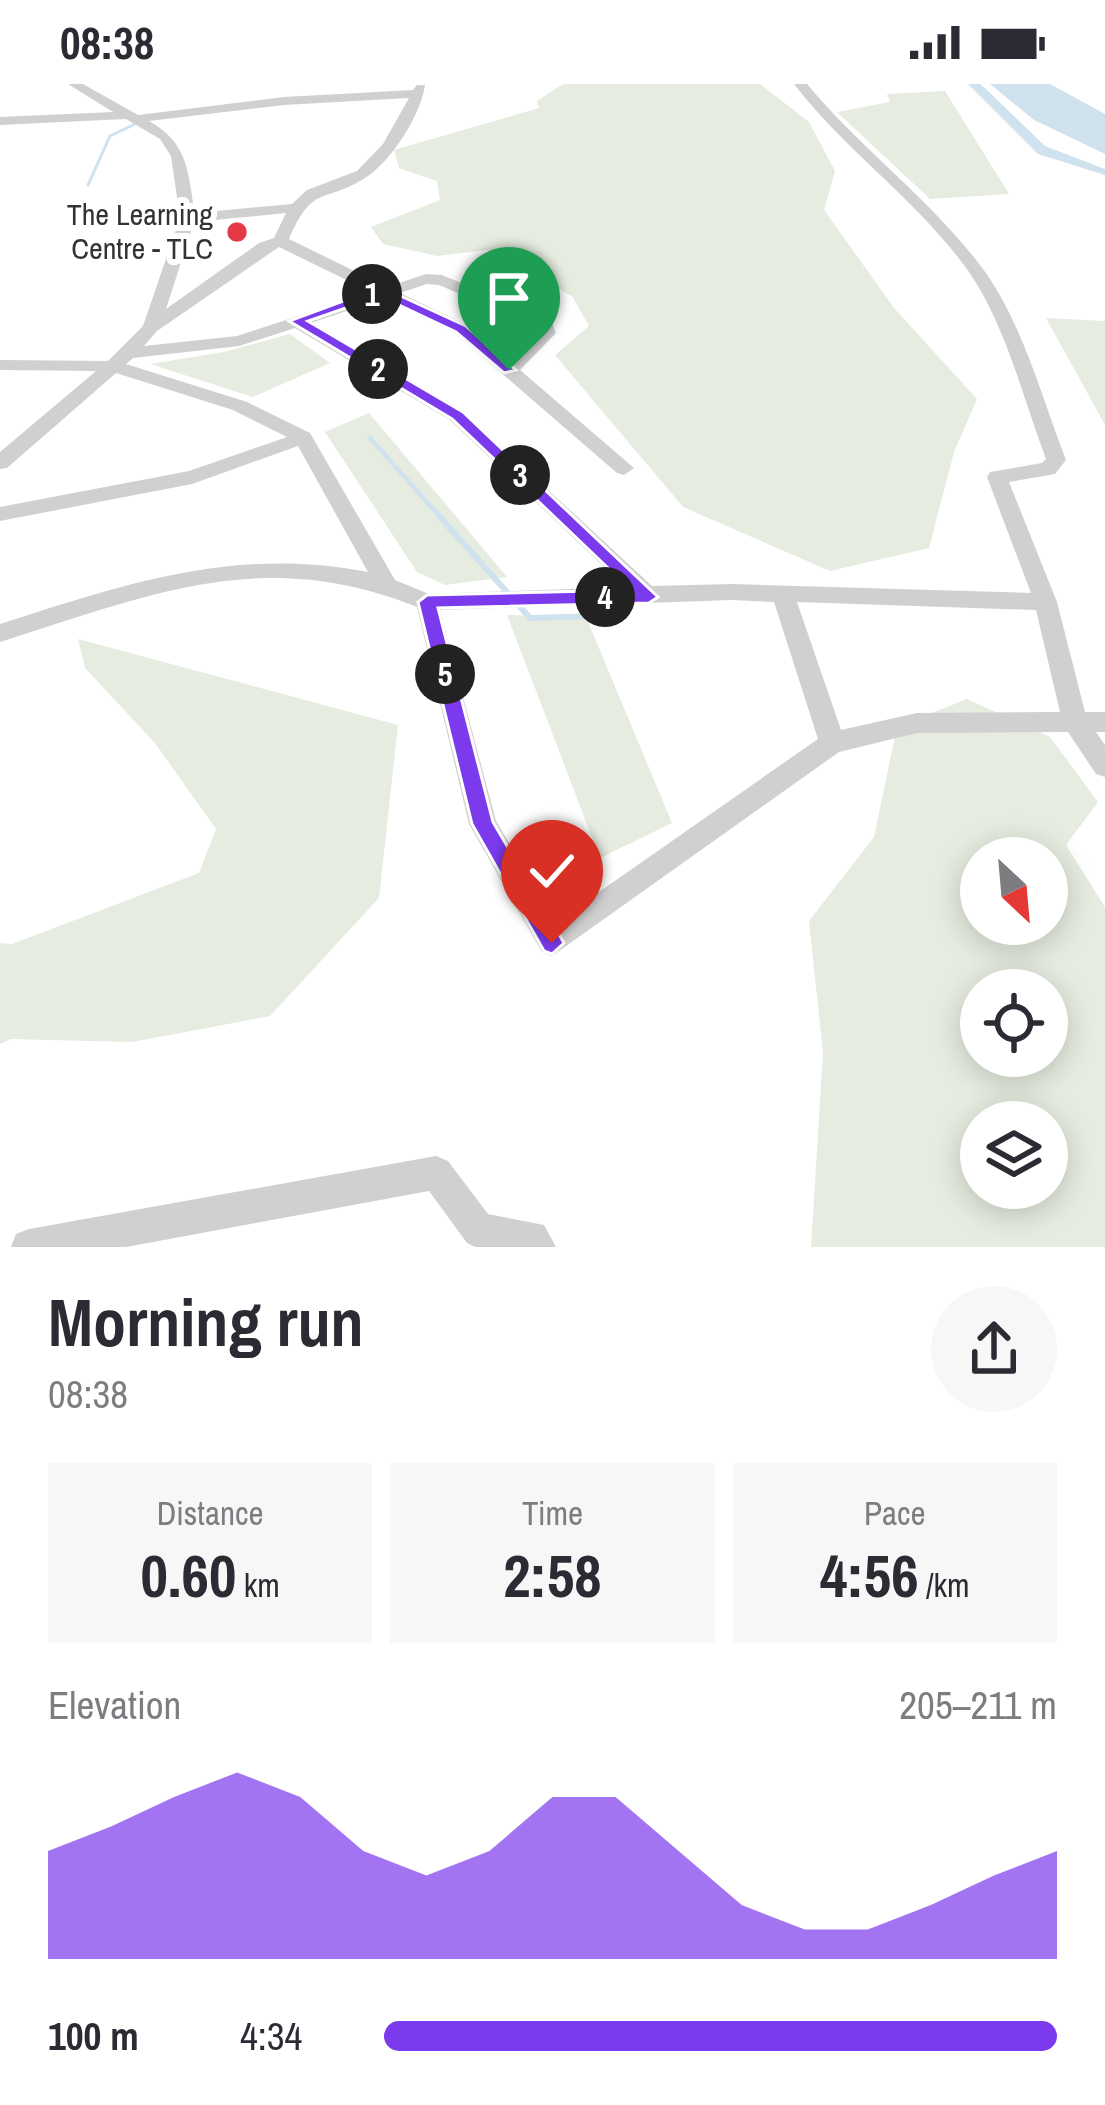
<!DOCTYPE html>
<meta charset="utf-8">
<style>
body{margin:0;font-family:"Archivo Narrow",sans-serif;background:#f7f7f7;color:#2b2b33;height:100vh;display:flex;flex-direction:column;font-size:45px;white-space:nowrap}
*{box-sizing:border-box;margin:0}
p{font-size:39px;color:#7c7c81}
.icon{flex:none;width:66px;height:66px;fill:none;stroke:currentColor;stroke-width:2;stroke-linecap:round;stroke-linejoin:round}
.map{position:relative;height:1163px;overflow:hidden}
.details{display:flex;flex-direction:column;background:#fff;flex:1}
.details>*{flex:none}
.needle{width:78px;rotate:154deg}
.tools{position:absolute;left:960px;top:753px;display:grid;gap:24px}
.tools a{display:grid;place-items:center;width:108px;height:108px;border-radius:50%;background:#fff;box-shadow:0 6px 30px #0003;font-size:60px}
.pin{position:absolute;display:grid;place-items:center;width:102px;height:102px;color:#fff;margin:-123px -51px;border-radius:50% 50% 50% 0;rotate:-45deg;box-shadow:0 0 12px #0007}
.pin .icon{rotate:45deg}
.km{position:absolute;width:60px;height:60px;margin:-30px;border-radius:50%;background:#222;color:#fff;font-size:33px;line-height:60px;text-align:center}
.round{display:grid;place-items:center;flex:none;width:126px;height:126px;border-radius:63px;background:#f7f7f7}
.headline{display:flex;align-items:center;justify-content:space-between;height:204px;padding:0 48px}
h1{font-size:66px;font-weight:700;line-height:90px}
.metrics{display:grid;grid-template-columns:repeat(3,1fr);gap:18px;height:204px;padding:12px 48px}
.metrics div{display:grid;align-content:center;border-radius:0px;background:#f7f7f7;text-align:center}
.metrics b{font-size:60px;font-weight:700}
.metrics small{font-size:33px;font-weight:400}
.metrics p{font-size:33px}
.chart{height:336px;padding:24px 48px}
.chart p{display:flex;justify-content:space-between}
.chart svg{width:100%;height:216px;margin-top:12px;fill:#7c3aed;opacity:.7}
ul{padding:0 48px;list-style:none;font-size:39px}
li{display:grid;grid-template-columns:192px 144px 1fr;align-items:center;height:90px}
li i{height:30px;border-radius:15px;background:#7c3aed}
.status{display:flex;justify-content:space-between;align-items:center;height:84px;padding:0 60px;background:#fff;direction:ltr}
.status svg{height:33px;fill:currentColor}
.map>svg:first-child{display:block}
</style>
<div class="status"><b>08:38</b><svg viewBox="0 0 49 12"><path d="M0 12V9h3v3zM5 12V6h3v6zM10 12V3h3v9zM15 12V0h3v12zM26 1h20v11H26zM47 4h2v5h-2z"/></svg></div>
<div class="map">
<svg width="1105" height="1163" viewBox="0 0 1105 1163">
<rect width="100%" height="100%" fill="#fff"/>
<g fill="#e6ecdf" fill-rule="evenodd">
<polygon points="563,0 760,0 809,38 835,87 824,126 894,224 977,315 954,368 929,464 830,487 683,423 555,271 589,242 572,212 488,166 437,172 383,160 371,143 440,116 437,97 399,84 394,66 539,24 537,17"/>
<polygon points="945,7 1009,110 930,115 837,28 890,18 887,10"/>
<polygon points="1046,234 1105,237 1105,341"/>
<polygon points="290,250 330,279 253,313 150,280 224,268"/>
<polygon points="369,329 507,493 445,501 417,488 325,348"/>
<polygon points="507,531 586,533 672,739 600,774"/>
<polygon points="78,555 398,641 379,814 270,932 132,958 11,955 0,960 0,859 12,860 199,789 216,745 155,659 85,584"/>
<path d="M 967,615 L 1050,653 L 1098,718 L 1066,761 L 1105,823 L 1105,1163 L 811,1163 L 823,969 L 809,837 L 874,753 L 897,643 ZM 981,774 L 1047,774 L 1047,840 L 981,840 ZM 981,906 L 1047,906 L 1047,972 L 981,972 ZM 981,1038 L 1047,1038 L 1047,1104 L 981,1104 Z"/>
</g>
<g fill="#cfe2ee">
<polygon points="968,0 980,0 988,7 1045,62 1105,85 1105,91 1038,70"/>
<polygon points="990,0 1050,0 1105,30 1105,70 1034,36"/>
</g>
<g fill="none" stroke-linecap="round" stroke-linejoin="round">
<polyline stroke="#cfe2ee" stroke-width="3" points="88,101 110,52 135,40"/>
<polyline stroke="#cfe2ee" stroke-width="4.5" points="370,354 442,435"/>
<polyline stroke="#cfe2ee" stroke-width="6" points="439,432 530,534 602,532"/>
<g fill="#d0d0d0" fill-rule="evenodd">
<path d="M 68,0 L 83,0 L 138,31 L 284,13 L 413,6 L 417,1 L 425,1 C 421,30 392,77 365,94 C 324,120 313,99 289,155 L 387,203 L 426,190 L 442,191 L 551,236 L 556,249 L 520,286 L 634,384 L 624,391 L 617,389 L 455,249 L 385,214 L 311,239 L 464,328 L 652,502 L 732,500 L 1031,509 L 987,393 L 990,388 L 1042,379 L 1046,375 C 1023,314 1006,242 969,188 C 919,117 846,68 794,0 L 807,0 C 860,64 929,114 980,181 C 1022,236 1041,312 1066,376 L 1055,390 L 1009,398 L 1057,518 L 1085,628 L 1105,628 L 1105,648 L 1096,648 L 1105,661 L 1105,693 L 1096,690 L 1068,648 L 917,649 L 839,668 L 552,872 L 542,868 L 469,740 L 417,523 C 262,461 149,511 0,558 L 0,540 C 125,500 236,462 368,488 L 298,362 L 192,400 L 0,437 L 0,423 L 189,387 L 287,353 L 233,326 L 116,289 L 7,384 L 0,385 L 0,368 L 96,287 L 0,286 L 0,276 L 108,277 L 143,242 L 180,134 L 171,72 L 160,55 L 126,35 L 0,41 L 0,33 L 113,28 ZM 409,14 L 383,60 L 357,87 L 307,106 L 292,120 L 195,129 C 187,86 189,60 149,37 L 284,21 ZM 286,129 L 274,154 L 259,159 L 166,225 L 194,138 ZM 279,163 L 371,208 L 237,252 L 144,262 L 157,247 ZM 427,200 L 439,201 L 537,243 L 538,248 L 509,276 L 467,241 L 400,209 ZM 295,244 L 450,336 L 625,503 L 429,510 L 395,496 L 310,349 L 247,318 L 126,280 L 133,274 L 239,262 ZM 732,516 L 774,518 L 818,655 L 556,838 L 496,737 L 440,526 ZM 797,518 L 1036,526 L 1060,628 L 917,629 L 841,646 Z"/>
<polygon points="436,1072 448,1077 488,1130 544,1141 556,1163 475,1163 467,1159 429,1107 126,1163 11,1163 16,1150 29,1145"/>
</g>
</g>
<polygon fill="#7c3aed" stroke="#fff" stroke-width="3" points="381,203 466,242 516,286 504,289 456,248 380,212 308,237 463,328 658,513 649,519 438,524 493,738 564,859 552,870 544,867 472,740 418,518 427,511 631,506 452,335 289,237"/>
<circle fill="#e63946" stroke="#fff" stroke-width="4.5" cx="237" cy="148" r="12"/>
<g text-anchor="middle" stroke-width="12" stroke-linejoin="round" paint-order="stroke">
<g font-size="30" fill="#333" stroke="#fff" text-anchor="end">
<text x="213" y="141">The Learning<tspan x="213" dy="34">Centre - TLC</tspan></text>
</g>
</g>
</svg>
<div class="tools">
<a><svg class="needle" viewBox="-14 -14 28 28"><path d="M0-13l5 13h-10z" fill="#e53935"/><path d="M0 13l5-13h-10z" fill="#7c7c81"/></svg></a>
<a><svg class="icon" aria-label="locate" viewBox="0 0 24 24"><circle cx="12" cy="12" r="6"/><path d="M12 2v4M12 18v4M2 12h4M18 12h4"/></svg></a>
<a><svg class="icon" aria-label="layers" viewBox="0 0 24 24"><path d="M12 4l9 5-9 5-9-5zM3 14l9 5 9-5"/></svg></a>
</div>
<div class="pin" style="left:509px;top:286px;background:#1e9e55"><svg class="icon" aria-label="arrive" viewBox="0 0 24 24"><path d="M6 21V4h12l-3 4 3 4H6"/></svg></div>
<div class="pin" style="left:552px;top:859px;background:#d93025"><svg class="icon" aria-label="check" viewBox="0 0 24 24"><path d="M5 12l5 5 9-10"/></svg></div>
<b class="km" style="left:372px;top:210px">1</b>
<b class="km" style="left:378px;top:285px">2</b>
<b class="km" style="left:520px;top:391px">3</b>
<b class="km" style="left:605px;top:513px">4</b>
<b class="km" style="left:445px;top:590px">5</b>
</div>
<section class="details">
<div class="headline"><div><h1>Morning run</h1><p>08:38</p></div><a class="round"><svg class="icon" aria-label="share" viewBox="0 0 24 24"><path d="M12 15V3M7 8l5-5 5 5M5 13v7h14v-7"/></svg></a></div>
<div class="metrics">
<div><p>Distance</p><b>0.60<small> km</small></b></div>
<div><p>Time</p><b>2:58</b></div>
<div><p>Pace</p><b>4:56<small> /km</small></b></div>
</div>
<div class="chart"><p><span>Elevation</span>205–211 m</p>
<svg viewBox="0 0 160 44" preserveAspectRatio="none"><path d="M0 44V22L10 17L20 11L30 6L40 11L50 22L60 27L70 22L80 11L90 11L100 22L110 33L120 38L130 38L140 33L150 27L160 22V44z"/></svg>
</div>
<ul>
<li><b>100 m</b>4:34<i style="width:100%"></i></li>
</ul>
</section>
